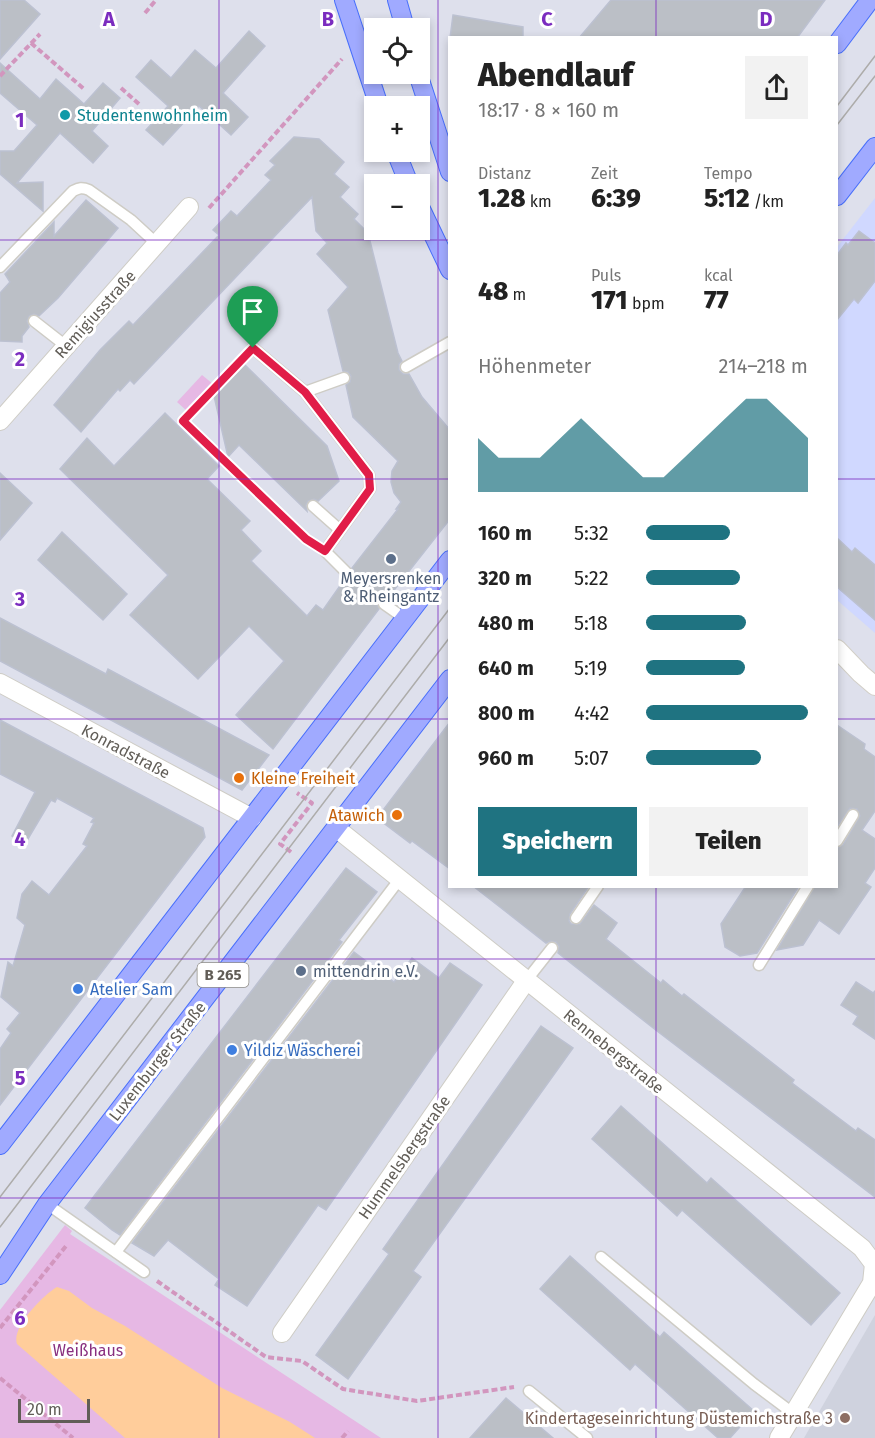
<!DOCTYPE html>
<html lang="de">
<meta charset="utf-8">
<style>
body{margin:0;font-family:"Fira Sans",sans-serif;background:#f2f2f2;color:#222;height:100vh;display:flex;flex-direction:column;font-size:22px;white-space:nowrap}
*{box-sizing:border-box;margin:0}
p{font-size:20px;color:#767676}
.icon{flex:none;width:33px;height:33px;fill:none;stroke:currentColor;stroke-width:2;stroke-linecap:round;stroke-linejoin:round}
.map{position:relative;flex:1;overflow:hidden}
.panel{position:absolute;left:448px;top:36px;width:390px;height:852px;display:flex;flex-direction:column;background:#fff;border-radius:0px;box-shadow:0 3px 9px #0003}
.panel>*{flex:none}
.tools{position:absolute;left:364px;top:18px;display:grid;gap:12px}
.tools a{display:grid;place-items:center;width:66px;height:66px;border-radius:0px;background:#fff;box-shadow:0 3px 9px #0003;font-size:30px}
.scale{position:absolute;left:18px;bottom:15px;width:72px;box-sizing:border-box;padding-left:6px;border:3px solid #615d57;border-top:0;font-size:16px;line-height:21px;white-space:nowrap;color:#615d57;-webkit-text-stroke:4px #fff;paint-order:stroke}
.pin{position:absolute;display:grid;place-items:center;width:51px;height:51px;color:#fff;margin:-62px -26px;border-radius:50% 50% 50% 0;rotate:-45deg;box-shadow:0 0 6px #0007}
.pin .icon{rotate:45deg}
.round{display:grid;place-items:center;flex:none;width:63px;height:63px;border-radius:0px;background:#f2f2f2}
.overview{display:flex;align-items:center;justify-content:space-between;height:102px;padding:0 30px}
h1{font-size:33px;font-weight:800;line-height:45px}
.figures{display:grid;grid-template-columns:repeat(3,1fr);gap:9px;height:102px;padding:6px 30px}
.figures div{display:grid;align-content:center}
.figures b{font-size:26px;font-weight:800}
.figures small{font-size:16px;font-weight:400}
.figures p{font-size:16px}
.chart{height:168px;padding:12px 30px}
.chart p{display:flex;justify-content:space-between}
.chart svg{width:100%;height:108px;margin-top:6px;fill:#1f7381;opacity:.7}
.button{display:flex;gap:12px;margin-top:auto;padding:12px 30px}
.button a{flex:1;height:69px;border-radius:0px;background:#1f7381;color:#fff;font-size:24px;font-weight:800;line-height:69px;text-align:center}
.button a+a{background:#f2f2f2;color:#222}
ul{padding:0 30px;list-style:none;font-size:20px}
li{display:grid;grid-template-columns:96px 72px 1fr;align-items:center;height:45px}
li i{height:15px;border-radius:8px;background:#1f7381}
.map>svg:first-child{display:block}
</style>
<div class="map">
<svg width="875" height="1438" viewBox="0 0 875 1438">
<rect width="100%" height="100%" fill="#dee0ec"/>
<polygon fill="#d0d8ff" points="875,198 875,633 837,600 837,247"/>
<polygon fill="#cfd2de" points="875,1315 875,1438 804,1438 842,1372"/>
<g fill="#e6b8e4">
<polygon points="202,375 213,384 187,411 177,402"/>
<polygon points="65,1225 72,1231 70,1234 381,1438 0,1438 0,1310"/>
</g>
<path fill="#ffcd9b" d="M 57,1287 L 69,1291 L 92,1308 L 125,1326 L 222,1388 L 290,1422 L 315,1438 L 125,1438 L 17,1344 C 11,1328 43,1295 57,1287 Z"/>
<g fill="#bbbfc6" stroke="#bcc1d1" stroke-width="1.5">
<polygon points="0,0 24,0 40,14 0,59"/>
<polygon points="611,0 825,0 797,38 579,38"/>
<polygon points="453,15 523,27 523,38 450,38"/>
<polygon points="249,31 265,46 223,93 248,117 231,135 199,106 163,145 146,130 168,106 136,77 151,60 171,78 195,50 216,68"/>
<polygon points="0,63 40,99 56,79 84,104 103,83 120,98 92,131 108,146 93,163 60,133 17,183 43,182 43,211 0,174 0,151 14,151 37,125 0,93"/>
<polygon points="294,137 319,139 344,162 334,174 349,187 340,197 358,214 354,219 368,233 398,353 402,361 399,364 399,370 403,374 409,374 422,397 450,430 450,519 388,598 384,597 378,599 377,604 379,609 273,749 236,715 284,661 249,626 198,679 130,615 168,575 60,469 87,438 114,466 165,413 219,466 207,479 250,521 241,530 261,551 251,561 307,616 316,605 323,610 344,580 349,581 354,579 355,573 352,568 398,509 396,509 401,502 394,493 391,482 392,471 398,461 353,417 346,385 350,382 351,376 348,372 343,371 328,310 348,287 317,254 327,243 316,231 312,197 134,384 130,380 120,391 118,389 81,432 54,405 100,350 129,321 133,325 219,235 213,230 231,211 237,216 271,180 265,175 275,165 270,161"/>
<polygon points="86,200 118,228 58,298 39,316 34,314 29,316 27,321 29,327 22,336 22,342 0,341 0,293 10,282 5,274 54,222 54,236"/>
<polygon points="859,231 875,243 875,281 858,303 854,299 837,320 837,255 846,243 848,245"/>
<polygon points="244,364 327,446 339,481 318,501 314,499 308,501 306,505 307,511 239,445 228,457 214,396"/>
<polygon points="0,473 32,503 0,540"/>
<polygon points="62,532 127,594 103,620 38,560"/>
<polygon points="837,538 852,552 855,548 875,565 875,620 837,587"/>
<polygon points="0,618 106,674 108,669 269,755 242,790 0,661"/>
<polygon points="0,720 203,828 205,837 0,1105 0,1049 11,1033 7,1029 20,1013 1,997 8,962 13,966 25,925 17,918 22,894 32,881 49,895 87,846 83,844 94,823 91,822 94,818 57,798 55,802 51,800 25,844 12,836 35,792 0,774"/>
<polygon points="450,722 450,869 412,841 410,843 377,818"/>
<polygon points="837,725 865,744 864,749 875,757 875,811 862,830 875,839 875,868 865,883 871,887 839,934 819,920 803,945 777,950 815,886 837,886 837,848 843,845 860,816 857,809 850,808 837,827"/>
<polygon points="346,868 377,892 339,940 342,942 120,1235 112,1230 85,1208"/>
<polygon points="473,886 589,886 570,914 569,921 571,924 580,924 594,905 617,923 606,939 661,983 663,980 682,996 684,994 794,1080 792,1083 856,1131 858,1128 875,1140 875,1197 657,1031 558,953 559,946 556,942 550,941 546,943"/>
<polygon points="746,886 799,886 757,953 740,956 725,947 721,924"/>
<polygon points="354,952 394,982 412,958 439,978 450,963 482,985 326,1210 318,1205 247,1306 215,1285 219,1279 168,1240 154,1256 132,1243"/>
<polygon points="856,982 873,993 875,991 875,1039 853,1024 858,1016 841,1005"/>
<polygon points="541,1026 573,1048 413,1271 421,1277 348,1379 316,1355 389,1254 383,1249"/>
<polygon points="621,1106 707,1183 711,1178 840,1293 811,1325 682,1210 677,1216 592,1139"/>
<polygon points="570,1256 660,1337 664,1332 754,1411 730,1438 718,1438 635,1364 630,1370 540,1289"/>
<polygon points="506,1398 553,1438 470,1438"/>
</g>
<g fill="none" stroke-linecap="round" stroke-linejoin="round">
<defs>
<g id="lane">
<path d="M 0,267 L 73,191 C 79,188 82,187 89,190 L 131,220 L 157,244"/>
<polyline points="34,321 66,346"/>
<polyline points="253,348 305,392"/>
<polyline points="406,367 450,342"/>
<polyline points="344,378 305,392 369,475 370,489 325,551 348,574"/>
<polyline points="313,506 340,530"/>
<polyline points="384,604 404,618"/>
<polyline points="837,841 853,815"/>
<polyline points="576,918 598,886"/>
<polyline points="759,965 808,886"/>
<polyline points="526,981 552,948"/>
<polyline points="47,1204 144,1272"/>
<polyline points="116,1252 399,880"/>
<polyline points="601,1257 754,1384 794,1414"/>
<polyline points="529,1391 587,1438"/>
</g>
<g id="street">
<polyline points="0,421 189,207"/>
<polyline points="0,683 252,818"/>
<polyline points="336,828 862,1248 874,1264 872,1283 779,1438"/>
<polyline points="282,1333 526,981"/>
</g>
<polyline id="secondary" points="837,649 861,674 875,686"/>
<g id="primary">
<polyline points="344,0 379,106"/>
<polyline points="397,0 405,28"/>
<polyline points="837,44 870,0"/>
<polyline points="418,74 450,172"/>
<polyline points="396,152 409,184"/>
<polyline points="837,196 875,147"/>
<polyline points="420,207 450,270"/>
<polyline points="0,1145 450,560"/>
<polyline points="0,1275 47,1204 450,679"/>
</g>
</defs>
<use href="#lane" stroke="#ceccc5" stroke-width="13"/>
<use href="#street" stroke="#ceccc5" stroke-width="20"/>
<use href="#secondary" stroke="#d2cfc7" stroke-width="20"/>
<use href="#primary" stroke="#486ffb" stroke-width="20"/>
<g stroke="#d296be" stroke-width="4" stroke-dasharray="6 3" stroke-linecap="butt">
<polyline points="145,13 156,0"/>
<polyline points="31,43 84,89"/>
<polyline points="0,76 40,34"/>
<polyline points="121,88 139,104"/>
<polyline points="209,208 342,59"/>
<polyline points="243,359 183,421 311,542"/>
<polyline points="291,852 280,844 312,803 297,793"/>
<polyline points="157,1281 266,1357 302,1361 343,1389 417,1401 514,1387"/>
<polyline points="0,1328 66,1246"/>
<polyline points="0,1378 73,1438"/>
<polyline points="342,1438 348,1431"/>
</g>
<use href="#lane" stroke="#fff" stroke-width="10"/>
<use href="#street" stroke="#fff" stroke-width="18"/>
<use href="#secondary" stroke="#fff" stroke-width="18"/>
<use href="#primary" stroke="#a0aaff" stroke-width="18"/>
<g stroke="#adacaa" stroke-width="1.5">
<polyline points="837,106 875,56"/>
<polyline points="837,125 875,76"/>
<polyline points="0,1197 450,608"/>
<polyline points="0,1227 450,637"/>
</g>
</g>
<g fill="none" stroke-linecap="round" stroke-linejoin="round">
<defs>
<polygon id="route" points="253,348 305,392 369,475 370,489 325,551 306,539 183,421"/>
</defs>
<use href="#route" stroke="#fff" stroke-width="12"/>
<use href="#route" stroke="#e11d48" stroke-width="8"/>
</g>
<path fill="none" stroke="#7b2cbf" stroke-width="1.5" stroke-opacity="0.55" d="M 219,0 L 219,1438M 438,0 L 438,1438M 656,0 L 656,38M 0,240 L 450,240M 837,240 L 875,240M 0,479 L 450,479M 837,479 L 875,479M 0,719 L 450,719M 837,719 L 875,719M 656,886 L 656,1438M 0,959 L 875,959M 0,1198 L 875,1198"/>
<circle fill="#0f9aa8" stroke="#fff" stroke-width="2" cx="65" cy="115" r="6"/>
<g fill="#5c6f8a" stroke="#fff" stroke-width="2">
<circle cx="391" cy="559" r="6"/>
<circle cx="301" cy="971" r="6"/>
</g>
<g fill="#e8710a" stroke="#fff" stroke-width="2">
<circle cx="239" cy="778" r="6"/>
<circle cx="397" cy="815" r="6"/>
</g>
<g fill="#3f7fe0" stroke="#fff" stroke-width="2">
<circle cx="78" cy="989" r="6"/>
<circle cx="232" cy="1050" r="6"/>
</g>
<circle fill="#8d6e63" stroke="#fff" stroke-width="2" cx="845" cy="1418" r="6"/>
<g text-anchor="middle" stroke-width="6" stroke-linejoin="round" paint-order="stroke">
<rect fill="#fff" stroke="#908e89" stroke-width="1.5" x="197.5" y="963" width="51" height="24" rx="4.5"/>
<g font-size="15" font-weight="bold" fill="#615d57">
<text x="223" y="980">B 265</text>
</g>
<g font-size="16" fill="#0d838f" stroke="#fff" text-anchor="start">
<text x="77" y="121">Studentenwohnheim</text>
</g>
<g font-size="16" fill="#615d57" stroke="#fff">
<text transform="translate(95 314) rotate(-48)" y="6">Remigiusstraße</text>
<text transform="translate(126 751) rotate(28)" y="6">Konradstraße</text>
<text transform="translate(614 1051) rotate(39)" y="6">Rennebergstraße</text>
<text transform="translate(157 1061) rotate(-52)" y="6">Luxemburger Straße</text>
<text transform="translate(404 1157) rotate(-55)" y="6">Hummelsbergstraße</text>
</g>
<g font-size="16" fill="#4e5e75" stroke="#fff">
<text x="391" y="584">Meyersrenken<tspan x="391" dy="18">&amp; Rheingantz</tspan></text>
<text x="313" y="977" text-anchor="start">mittendrin e.V.</text>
</g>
<g font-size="16" fill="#c56008" stroke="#fff" text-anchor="start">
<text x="251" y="784">Kleine Freiheit</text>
<text x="385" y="821" text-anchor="end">Atawich</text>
</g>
<g font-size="16" fill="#366cbe" stroke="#fff" text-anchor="start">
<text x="90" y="995">Atelier Sam</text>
<text x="244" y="1056">Yildiz Wäscherei</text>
</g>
<g font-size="16" fill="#882f7f" stroke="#fff">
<text x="88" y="1356">Weißhaus</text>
</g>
<g font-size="16" fill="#785e54" stroke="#fff" text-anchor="end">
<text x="833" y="1424">Kindertageseinrichtung Düstemichstraße 3</text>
</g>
</g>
<g font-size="20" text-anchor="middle" font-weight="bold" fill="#7b2cbf" stroke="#fff" stroke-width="6" stroke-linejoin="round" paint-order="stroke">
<text x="109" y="26">A</text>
<text x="328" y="26">B</text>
<text x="547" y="26">C</text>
<text x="766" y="26">D</text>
<text x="20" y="127">1</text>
<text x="20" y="366">2</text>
<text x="20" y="606">3</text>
<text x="20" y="846">4</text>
<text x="20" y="1085">5</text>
<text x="20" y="1325">6</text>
</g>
</svg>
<div class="tools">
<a><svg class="icon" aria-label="locate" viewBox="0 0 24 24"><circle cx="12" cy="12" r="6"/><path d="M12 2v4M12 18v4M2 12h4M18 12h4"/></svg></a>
<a>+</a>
<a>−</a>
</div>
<div class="scale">20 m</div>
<div class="pin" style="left:253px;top:348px;background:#1e9e55"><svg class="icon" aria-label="arrive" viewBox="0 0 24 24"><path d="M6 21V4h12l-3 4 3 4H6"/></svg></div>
<section class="panel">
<div class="overview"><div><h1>Abendlauf</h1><p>18:17 · 8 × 160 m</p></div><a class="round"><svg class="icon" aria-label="share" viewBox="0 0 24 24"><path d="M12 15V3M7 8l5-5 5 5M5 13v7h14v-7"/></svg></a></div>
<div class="figures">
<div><p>Distanz</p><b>1.28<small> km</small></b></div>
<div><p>Zeit</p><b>6:39</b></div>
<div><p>Tempo</p><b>5:12<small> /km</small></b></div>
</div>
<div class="figures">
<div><b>48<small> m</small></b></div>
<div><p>Puls</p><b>171<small> bpm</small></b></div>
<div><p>kcal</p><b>77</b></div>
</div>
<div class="chart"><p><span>Höhenmeter</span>214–218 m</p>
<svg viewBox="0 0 160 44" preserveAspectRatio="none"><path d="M0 44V22L10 30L20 30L30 30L40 22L50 14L60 22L70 30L80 38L90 38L100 30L110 22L120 14L130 6L140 6L150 14L160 22V44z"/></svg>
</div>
<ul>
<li><b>160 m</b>5:32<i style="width:52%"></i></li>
<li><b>320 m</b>5:22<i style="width:58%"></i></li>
<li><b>480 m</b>5:18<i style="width:62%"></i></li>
<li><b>640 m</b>5:19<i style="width:61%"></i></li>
<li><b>800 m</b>4:42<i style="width:100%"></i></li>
<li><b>960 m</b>5:07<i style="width:71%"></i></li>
</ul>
<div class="button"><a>Speichern</a><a>Teilen</a></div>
</section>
</div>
